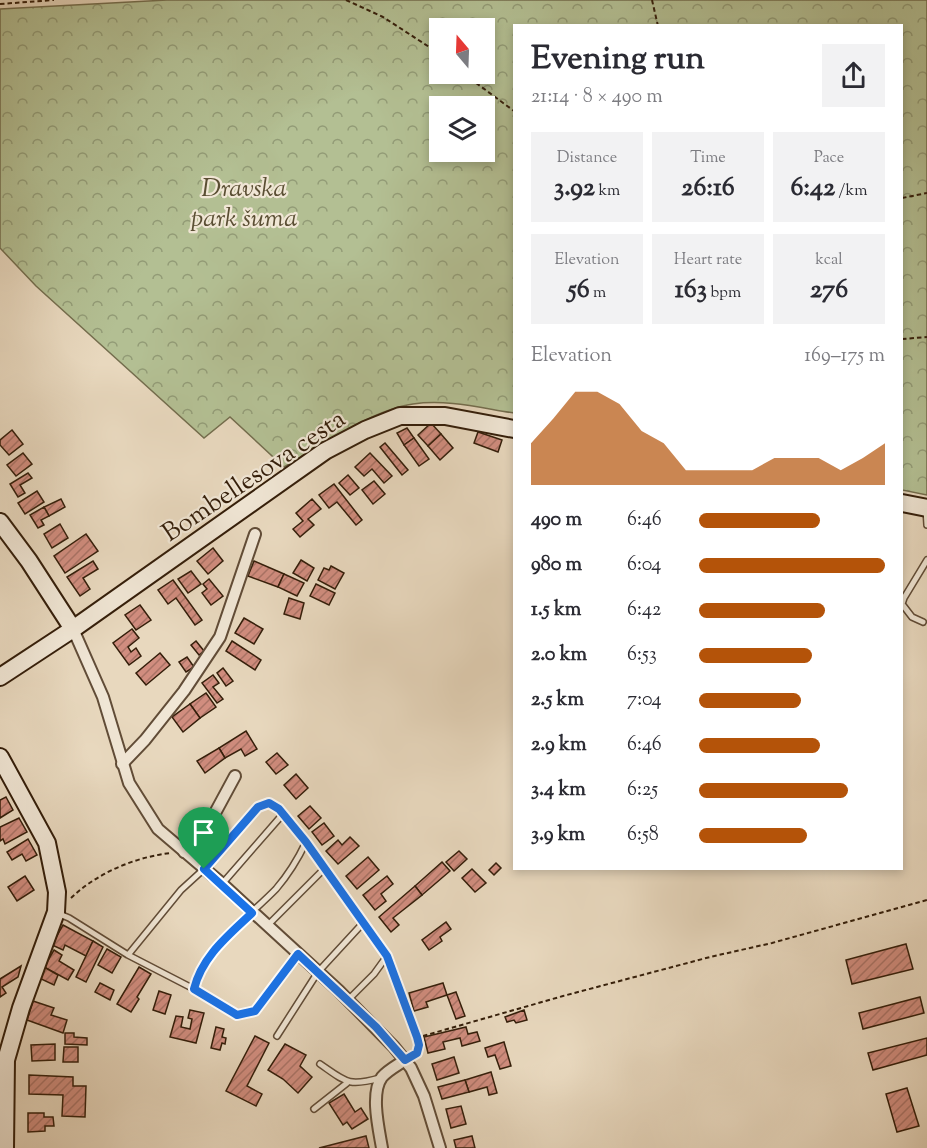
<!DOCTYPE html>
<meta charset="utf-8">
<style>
body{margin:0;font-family:"Sorts Mill Goudy",serif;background:#f2f2f3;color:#2b2b33;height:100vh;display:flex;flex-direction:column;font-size:22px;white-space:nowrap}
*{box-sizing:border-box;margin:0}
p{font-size:20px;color:#7c7c81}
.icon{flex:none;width:33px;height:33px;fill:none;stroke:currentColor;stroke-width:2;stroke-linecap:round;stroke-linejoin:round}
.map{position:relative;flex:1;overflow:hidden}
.side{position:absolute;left:513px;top:24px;width:390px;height:846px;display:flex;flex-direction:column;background:#fff;border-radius:0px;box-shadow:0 3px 9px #0003}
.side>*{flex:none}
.needle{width:39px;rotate:341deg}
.controls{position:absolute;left:429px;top:18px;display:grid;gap:12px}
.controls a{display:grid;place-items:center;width:66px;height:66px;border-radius:0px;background:#fff;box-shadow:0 3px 9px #0003;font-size:30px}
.pin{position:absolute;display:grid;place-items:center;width:51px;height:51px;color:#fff;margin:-62px -26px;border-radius:50% 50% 50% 0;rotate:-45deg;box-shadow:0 0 6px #0007}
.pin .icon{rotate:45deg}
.round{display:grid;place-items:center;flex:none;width:63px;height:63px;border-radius:0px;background:#f2f2f3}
.headline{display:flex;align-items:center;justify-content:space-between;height:102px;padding:0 18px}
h1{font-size:33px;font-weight:800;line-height:45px}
.metrics{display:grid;grid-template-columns:repeat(3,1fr);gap:9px;height:102px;padding:6px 18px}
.metrics div{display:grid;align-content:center;border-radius:0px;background:#f2f2f3;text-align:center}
.metrics b{font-size:26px;font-weight:800}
.metrics small{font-size:16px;font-weight:400}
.metrics p{font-size:16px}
.chart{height:168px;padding:12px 18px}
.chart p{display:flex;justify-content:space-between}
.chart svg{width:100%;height:108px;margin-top:6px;fill:#b45309;opacity:.7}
ul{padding:0 18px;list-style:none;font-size:20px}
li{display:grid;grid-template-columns:96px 72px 1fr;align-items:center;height:45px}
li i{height:15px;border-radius:8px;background:#b45309}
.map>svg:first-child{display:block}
</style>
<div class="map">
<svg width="927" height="1148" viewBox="0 0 927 1148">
<defs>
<pattern id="forest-crowns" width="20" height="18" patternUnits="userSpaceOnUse" patternTransform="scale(1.5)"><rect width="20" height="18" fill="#b3bf93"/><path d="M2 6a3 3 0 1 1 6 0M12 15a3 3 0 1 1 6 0" fill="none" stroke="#929b76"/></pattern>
<pattern id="building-hatch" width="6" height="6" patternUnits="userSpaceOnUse" patternTransform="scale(1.5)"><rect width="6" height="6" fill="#d18d7f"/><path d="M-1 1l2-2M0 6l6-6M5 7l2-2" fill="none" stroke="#aa7366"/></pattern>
</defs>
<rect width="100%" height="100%" fill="#e8d8be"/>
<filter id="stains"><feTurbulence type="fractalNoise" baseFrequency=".00333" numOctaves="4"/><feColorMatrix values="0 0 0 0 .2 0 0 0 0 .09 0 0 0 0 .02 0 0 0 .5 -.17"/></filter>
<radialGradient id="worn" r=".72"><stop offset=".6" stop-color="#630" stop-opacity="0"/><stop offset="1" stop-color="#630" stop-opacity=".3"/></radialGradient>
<path fill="url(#forest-crowns)" stroke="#746e4e" stroke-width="1.5" fill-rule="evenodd" d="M 167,0 L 927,0 L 927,495 L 902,490 L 902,26 L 514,26 L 514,413 C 481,408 447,399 413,404 C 371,410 321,446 284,467 L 230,417 L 204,438 L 36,286 L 0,248 L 0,9 ZM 440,28 L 484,28 L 484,74 L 440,74 ZM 440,106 L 484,106 L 484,152 L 440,152 Z"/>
<g fill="url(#building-hatch)" stroke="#341e0a" stroke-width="1.5">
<polygon points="431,423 441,434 428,446 418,435"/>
<polygon points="407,428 414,438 404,445 397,433"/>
<polygon points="12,430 23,444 9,455 0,445 0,440"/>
<polygon points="478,432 502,440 498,452 474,443"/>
<polygon points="441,434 453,448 440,460 428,446"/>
<polygon points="414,438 429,459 419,466 404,445"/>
<polygon points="385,443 408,470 402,475 380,447"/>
<polygon points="23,453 32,464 16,476 7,465"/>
<polygon points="370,453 392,476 384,483 372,469 364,476 355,467"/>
<polygon points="28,473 32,478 20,485 25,493 18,497 10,484"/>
<polygon points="348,475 359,488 350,495 339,483"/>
<polygon points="374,481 385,494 373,504 362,490"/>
<polygon points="334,484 362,520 356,525 337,502 329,508 319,495"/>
<polygon points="37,491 44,502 25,514 18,503"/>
<polygon points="61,499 65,507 49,516 44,507"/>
<polygon points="312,499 321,509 308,519 314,525 300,537 293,529 303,521 296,513"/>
<polygon points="44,507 49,516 41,520 44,525 38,528 30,515"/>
<polygon points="60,524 68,538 52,548 44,534"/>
<polygon points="86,534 98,551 65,573 54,556"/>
<polygon points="213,548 223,561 208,574 197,561"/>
<polygon points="301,560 314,568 307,581 293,573"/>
<polygon points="93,561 98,569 83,578 90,589 80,596 67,577"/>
<polygon points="254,561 284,574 278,587 248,576"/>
<polygon points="331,566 344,573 335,589 318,580 324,568 329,570"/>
<polygon points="191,571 201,584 188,593 178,579"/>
<polygon points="284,574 304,583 297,596 278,587"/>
<polygon points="209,579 223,596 211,605 202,593 207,589 203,584"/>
<polygon points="173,580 202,620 195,625 176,598 168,604 158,590"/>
<polygon points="316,584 335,593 329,605 310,596"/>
<polygon points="289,598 304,603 300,619 284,614"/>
<polygon points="140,605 151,620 136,630 125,615"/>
<polygon points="244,618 263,629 254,644 235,633"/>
<polygon points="132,629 139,638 128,647 131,652 136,648 141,656 129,665 113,643"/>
<polygon points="196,641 204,651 199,655 191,645"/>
<polygon points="232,641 261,660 255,670 226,651"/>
<polygon points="160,653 170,665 146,685 136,673"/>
<polygon points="187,657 194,667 186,672 179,662"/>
<polygon points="223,668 233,681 226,686 217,673"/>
<polygon points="213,675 219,683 213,687 223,699 217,703 202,683"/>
<polygon points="206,693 216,707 200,718 190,704"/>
<polygon points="190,704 200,718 183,732 172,717"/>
<polygon points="246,731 257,749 245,756 241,749 225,758 219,748"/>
<polygon points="219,748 225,758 205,773 197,761"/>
<polygon points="277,753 288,765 276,774 266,762"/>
<polygon points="296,774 308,788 296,799 284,785"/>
<polygon points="6,797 13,810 0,818 0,800"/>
<polygon points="310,806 321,818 309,829 298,816"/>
<polygon points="19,818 27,832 5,844 3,839 0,841 0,827"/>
<polygon points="324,823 334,836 322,845 312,832"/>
<polygon points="350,837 359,846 338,864 326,851 338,840 342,845"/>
<polygon points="28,839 37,855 26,861 22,854 12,860 7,852"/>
<polygon points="459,851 467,859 454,871 446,862"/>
<polygon points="368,857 379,870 357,889 346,876"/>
<polygon points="442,862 450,871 422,895 415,886"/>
<polygon points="496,863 501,868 494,875 489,870"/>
<polygon points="472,869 486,883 475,892 462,878"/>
<polygon points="25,876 34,890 17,901 8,887"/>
<polygon points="387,876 393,884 381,894 386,901 375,910 363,895"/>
<polygon points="415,886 422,895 393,918 399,925 391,932 379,917"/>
<polygon points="446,922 451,929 440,937 442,941 429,950 422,940"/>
<polygon points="63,925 93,941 86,956 65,945 63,950 52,945"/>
<polygon points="93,941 103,947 86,982 76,977"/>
<polygon points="906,944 913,969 852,984 846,960"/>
<polygon points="107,949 121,957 112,973 98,965"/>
<polygon points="54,950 62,955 59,961 74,970 68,980 44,967"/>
<polygon points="21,966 18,977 2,987 6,993 0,997 0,979"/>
<polygon points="44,967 58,975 54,985 39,978"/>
<polygon points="139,967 151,974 137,997 139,999 131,1012 117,1004"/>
<polygon points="100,983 114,990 110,1000 95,992"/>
<polygon points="443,983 447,995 426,1002 428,1007 414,1011 409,993"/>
<polygon points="159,991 171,995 165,1014 153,1010"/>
<polygon points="456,992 465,1016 456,1019 447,995"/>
<polygon points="920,997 924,1013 863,1029 859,1013"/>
<polygon points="33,1001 54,1008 51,1015 67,1020 63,1033 27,1020"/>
<polygon points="190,1010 204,1013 196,1043 170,1037 176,1016 183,1017 181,1027 190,1029 192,1019 188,1018"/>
<polygon points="524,1010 527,1020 516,1023 514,1020 507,1022 505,1017"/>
<polygon points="216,1027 224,1029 222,1037 226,1038 225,1044 222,1043 220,1050 211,1048"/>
<polygon points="466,1027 468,1034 477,1032 480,1041 462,1046 460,1038 443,1042 445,1049 428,1053 424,1037"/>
<polygon points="65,1033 74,1033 74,1037 87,1038 87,1045 65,1044"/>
<polygon points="255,1036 269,1043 247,1086 262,1094 256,1106 226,1091"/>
<polygon points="927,1038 927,1055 873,1070 868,1053"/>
<polygon points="504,1042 511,1066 500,1069 495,1055 488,1057 485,1048"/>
<polygon points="55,1044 55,1060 32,1061 31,1045"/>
<polygon points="285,1044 306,1055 300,1066 312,1077 298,1093 283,1079 268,1070"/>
<polygon points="64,1047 78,1047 78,1062 63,1062"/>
<polygon points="454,1057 459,1073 437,1080 432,1064"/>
<polygon points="491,1072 497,1093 489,1095 487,1087 469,1092 465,1080"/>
<polygon points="29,1075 73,1077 73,1086 86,1086 85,1117 62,1116 63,1095 29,1094"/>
<polygon points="465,1080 469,1092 442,1099 438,1087"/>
<polygon points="907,1088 919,1126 897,1132 886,1094"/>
<polygon points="344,1094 355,1112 361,1108 368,1119 352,1129 347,1122 343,1125 329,1103"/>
<polygon points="461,1106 466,1124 451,1128 446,1109"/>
<polygon points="28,1113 44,1113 44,1117 53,1117 54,1126 45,1126 45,1131 28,1132"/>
<polygon points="366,1136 369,1148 319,1148"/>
<polygon points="472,1136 475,1148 456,1148 454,1140"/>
</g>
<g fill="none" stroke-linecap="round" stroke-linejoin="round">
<defs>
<g id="lane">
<polyline points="926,509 927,525"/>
<polyline points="923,622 912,617 902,604 904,598 927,560"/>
<polyline points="306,842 387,956 419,1045 417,1053 405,1060"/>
<polyline points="222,884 283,814"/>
<path d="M 57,913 L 69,918 L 128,955 L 194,989 C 203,949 248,918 276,889 C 288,875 298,859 306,842 L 279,809 L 269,803 L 258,807 L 204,869 L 181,890 L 128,955"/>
<polyline points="268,925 324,869"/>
<polyline points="194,989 237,1015 255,1011 298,954"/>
<polyline points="348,1000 374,974 387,956"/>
<polyline points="277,1036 318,972 364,922"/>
<path d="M 320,1064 C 346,1082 348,1087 380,1078"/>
<polyline points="314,1109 347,1083"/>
</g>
<g id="street">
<polyline points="73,629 103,697 129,783 158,829 219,881 339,991 394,1047 411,1068 424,1096 440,1148"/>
<polyline points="122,764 145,740 184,691 220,637 255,534"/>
<polyline points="184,852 215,813 235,776"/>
<path d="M 382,1148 C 379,1130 370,1093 382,1077 C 388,1070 398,1065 405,1060"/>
</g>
<g id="secondary">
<polyline points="902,503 927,508"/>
<polyline points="0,522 29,561 73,629"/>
<polyline points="0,677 73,629 325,451 365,430 400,416 445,416 514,429"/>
<polyline points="0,757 47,843 57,892 56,912 21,1008 6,1060 5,1148"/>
</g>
</defs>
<use href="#lane" stroke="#614c37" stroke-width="8"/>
<use href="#street" stroke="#614c37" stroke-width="14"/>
<use href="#secondary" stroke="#341e0a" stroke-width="20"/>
<g stroke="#341e0a" stroke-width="2" stroke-dasharray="4.5 3" stroke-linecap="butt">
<polyline points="346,0 383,17 440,54"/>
<polyline points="652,0 658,26"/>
<polyline points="0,4 54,0"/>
<polyline points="464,74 514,111"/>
<polyline points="902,198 927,193"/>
<polyline points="902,339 927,337"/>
<path d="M 71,898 C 97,873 135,857 171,853"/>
<polyline points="423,1036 563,996 710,957 772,943 927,900"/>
</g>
<use href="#lane" stroke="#f0e6d5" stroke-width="5"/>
<use href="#street" stroke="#f0e6d5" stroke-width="10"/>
<use href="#secondary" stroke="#f0e6d5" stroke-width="16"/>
</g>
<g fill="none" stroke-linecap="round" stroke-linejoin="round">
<defs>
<path id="route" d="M 269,803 L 279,809 L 306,842 L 387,956 L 417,1037 L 419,1045 L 417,1053 L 405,1060 L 376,1027 L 298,954 L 255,1011 L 237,1015 L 194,989 C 202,956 229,935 252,913 L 204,869 L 258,807 Z"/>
</defs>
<use href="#route" stroke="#fff" stroke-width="12"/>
<use href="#route" stroke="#1a73e8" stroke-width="8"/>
</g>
<g text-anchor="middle" stroke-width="4.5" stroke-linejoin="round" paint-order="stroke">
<g font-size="26" font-style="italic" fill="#5a4e33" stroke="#f0e6d5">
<text x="244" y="196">Dravska<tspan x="244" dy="30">park šuma</tspan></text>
</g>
<g font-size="26" fill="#341e0a" stroke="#f0e6d5">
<text transform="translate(253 475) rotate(-34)" y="9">Bombellesova cesta</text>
</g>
</g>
<rect width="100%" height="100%" filter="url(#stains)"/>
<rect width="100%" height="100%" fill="url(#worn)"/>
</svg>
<div class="controls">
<a><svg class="needle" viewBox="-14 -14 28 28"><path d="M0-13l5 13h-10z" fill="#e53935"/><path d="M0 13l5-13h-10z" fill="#7c7c81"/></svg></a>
<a><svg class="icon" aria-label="layers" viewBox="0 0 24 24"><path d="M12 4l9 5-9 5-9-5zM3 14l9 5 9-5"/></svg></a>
</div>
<div class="pin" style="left:204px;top:869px;background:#1e9e55"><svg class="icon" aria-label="arrive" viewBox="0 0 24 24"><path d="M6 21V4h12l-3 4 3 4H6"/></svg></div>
<section class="side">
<div class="headline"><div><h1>Evening run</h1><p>21:14 · 8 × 490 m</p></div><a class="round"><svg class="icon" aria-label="share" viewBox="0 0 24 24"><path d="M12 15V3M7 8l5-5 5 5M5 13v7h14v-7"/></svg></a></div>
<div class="metrics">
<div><p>Distance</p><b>3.92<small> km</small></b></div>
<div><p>Time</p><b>26:16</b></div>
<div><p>Pace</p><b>6:42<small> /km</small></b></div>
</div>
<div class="metrics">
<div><p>Elevation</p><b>56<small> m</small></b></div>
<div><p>Heart rate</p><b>163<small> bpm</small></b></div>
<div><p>kcal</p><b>276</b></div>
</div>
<div class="chart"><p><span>Elevation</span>169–175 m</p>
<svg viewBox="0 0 160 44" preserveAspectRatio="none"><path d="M0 44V27L10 17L20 6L30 6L40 11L50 22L60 27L70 38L80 38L90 38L100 38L110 33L120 33L130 33L140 38L150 33L160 27V44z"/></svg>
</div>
<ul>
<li><b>490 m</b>6:46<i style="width:65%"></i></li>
<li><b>980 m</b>6:04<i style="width:100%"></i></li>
<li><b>1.5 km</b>6:42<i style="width:68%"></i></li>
<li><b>2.0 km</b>6:53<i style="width:61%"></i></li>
<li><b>2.5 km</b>7:04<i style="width:55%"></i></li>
<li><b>2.9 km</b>6:46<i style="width:65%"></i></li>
<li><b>3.4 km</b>6:25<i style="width:80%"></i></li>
<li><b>3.9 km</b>6:58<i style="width:58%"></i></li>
</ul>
</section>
</div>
